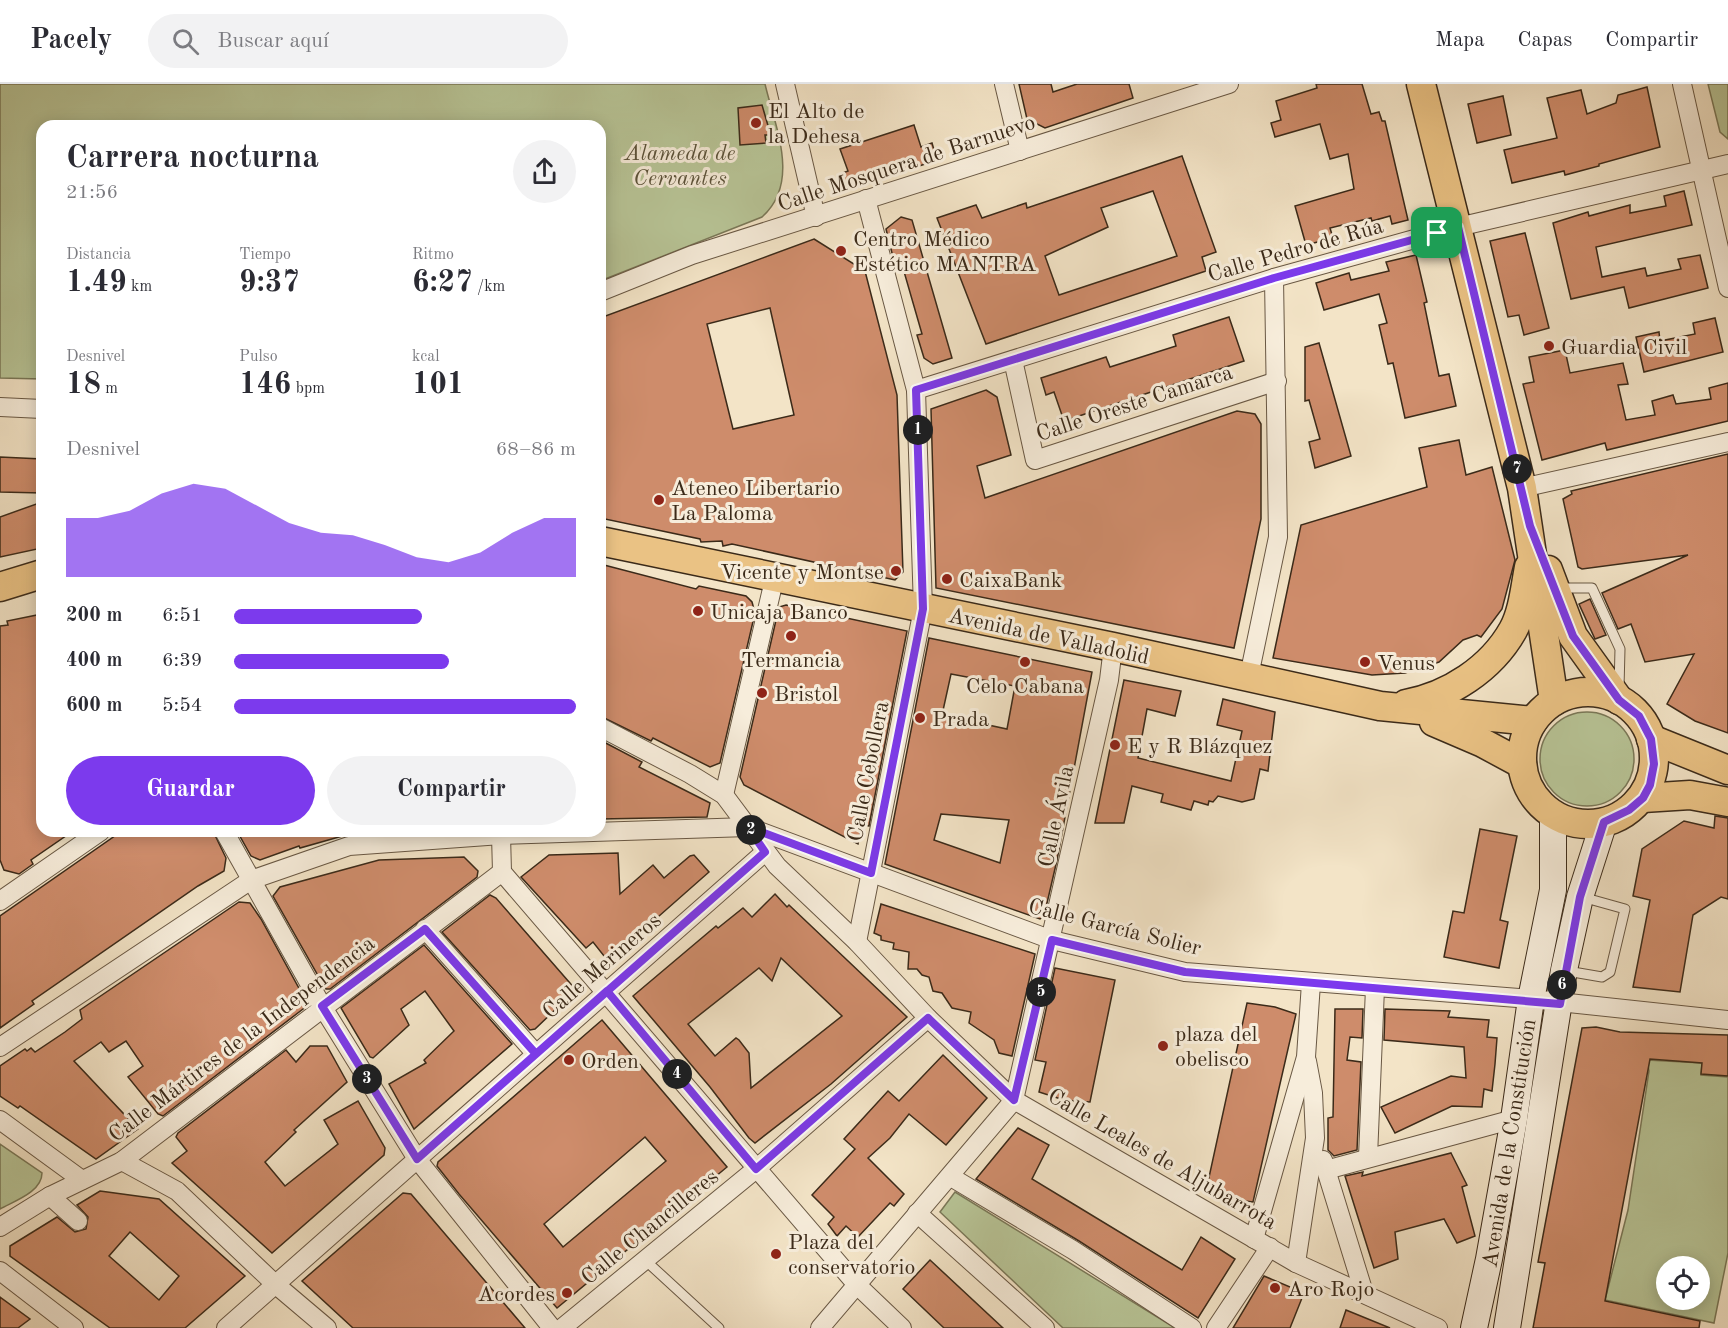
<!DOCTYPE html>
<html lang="es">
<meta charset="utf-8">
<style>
body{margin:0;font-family:"Old Standard TT",serif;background:#f2f2f3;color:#2b2b33;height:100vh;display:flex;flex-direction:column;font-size:22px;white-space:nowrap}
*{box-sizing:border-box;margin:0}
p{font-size:20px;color:#7c7c81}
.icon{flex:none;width:33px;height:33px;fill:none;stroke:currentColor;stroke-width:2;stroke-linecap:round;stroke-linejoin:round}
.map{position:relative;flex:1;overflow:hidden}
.side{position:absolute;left:36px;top:36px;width:570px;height:717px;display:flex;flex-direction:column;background:#fff;border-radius:18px;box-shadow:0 3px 15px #0003}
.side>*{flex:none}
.tools{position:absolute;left:1656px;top:1172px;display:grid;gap:12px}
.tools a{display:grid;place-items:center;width:54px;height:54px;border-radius:50%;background:#fff;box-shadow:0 3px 15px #0003;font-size:30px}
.pin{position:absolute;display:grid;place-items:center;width:51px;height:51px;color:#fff;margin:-26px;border-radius:12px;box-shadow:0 3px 9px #0006}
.km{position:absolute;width:30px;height:30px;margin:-15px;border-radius:50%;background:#222;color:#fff;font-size:16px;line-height:30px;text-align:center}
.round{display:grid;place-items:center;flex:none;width:63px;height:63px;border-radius:32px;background:#f2f2f3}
.summary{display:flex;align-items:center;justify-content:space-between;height:102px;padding:0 30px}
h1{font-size:33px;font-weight:800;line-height:45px}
.figures{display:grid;grid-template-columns:repeat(3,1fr);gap:9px;height:102px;padding:6px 30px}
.figures div{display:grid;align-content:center}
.figures b{font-size:30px;font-weight:800}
.figures small{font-size:16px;font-weight:400}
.figures p{font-size:16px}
.chart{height:168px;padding:12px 30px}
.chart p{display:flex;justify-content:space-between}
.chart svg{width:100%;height:108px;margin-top:6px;fill:#7c3aed;opacity:.7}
.button{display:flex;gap:12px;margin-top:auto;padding:12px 30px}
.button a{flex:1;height:69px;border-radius:36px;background:#7c3aed;color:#fff;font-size:24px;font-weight:800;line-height:69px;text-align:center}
.button a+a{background:#f2f2f3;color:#2b2b33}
ul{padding:0 30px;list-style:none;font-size:20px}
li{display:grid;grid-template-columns:96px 72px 1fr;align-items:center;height:45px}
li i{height:15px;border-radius:8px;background:#7c3aed}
header{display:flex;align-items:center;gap:36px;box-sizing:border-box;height:84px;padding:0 30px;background:#fff;border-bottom:2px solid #e1e1e2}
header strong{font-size:28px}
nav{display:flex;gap:33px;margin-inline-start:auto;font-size:21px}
.search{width:420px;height:54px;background:#f2f2f3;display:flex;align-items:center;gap:15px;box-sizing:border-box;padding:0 21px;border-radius:33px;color:#7c7c81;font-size:22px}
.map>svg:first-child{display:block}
</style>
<header>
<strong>Pacely</strong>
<div class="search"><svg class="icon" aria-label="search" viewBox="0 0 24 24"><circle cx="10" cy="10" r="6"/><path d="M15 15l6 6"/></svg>Buscar aquí</div>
<nav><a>Mapa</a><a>Capas</a><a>Compartir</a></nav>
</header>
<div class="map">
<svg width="1728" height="1244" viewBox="0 0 1728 1244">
<rect width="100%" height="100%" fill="#f3e4c7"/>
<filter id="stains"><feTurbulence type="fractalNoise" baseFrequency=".00333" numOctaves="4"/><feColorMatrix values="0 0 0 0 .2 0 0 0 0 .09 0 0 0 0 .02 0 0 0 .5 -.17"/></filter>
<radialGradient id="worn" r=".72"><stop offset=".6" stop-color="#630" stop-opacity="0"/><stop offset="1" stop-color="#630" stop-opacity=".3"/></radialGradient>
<g fill="#b8c597" stroke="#7a7858" stroke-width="1.5" fill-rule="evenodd">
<path d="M 0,0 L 765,0 C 775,43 801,98 762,133 L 600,197 L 600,42 L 42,42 L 42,295 L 0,294 Z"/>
<polygon points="1708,0 1728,0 1728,55 1720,48"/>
<circle cx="1587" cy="675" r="47"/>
<path d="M 1647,976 L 1702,979 L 1701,991 L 1728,993 L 1728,1169 L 1714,1239 L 1605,1216 L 1628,1126 L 1649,987 ZM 1666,1182 L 1700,1182 L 1700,1215 L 1666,1215 Z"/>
<path d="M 0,1060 L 42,1089 C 42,1108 14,1117 0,1125 Z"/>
<polygon points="955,1108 1175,1244 1063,1244 940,1128"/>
</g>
<g fill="#ce8c6b" stroke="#3b2a19" stroke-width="1.5" fill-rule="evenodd">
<polygon points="1019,0 1051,0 1053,8 1077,0 1129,0 1133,14 1045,44 1027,35"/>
<polygon points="1316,0 1362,0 1371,30 1379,28 1382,37 1385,37 1408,136 1392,140 1390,132 1372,137 1371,134 1330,144 1333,154 1306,161 1295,122 1354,105 1348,70 1330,75 1320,40 1275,53 1271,39 1281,36 1276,17 1317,4"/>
<polygon points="1647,3 1660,63 1599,80 1599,82 1565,91 1564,87 1512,99 1504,66 1557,54 1547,14 1581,6 1587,30 1616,19 1618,11"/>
<polygon points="1503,12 1511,51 1477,59 1468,20"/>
<polygon points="762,21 769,45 769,51 765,51 766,59 740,61 738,24"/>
<polygon points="914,41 921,63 932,59 937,76 845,107 840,90 848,87 840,65"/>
<path d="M 1182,72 L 1216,168 L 1202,173 L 1206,187 L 986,260 L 937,134 L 976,121 L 982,134 L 1026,119 L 1027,124 ZM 1153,107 L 1177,172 L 1059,211 L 1045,172 L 1108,143 L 1101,124 Z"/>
<polygon points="1684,107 1692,141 1596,163 1602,193 1645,184 1647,192 1681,185 1678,175 1700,171 1708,204 1629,224 1624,203 1571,215 1553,139 1588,128 1589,132 1630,121 1630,129 1666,122 1664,112"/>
<polygon points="901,133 912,136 952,274 933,280 924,274 917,251 922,250 903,184 896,185 886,145"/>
<polygon points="1525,149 1549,244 1524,251 1519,231 1508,233 1490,157"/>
<path d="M 814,155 L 865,187 L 897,311 L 903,488 L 895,496 L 732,460 L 723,462 L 722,457 L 701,458 L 700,455 L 600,434 L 600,234 ZM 770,224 L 794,331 L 733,345 L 707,240 Z"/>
<polygon points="1416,171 1427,218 1424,219 1439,292 1449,290 1456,322 1405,334 1393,279 1388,280 1379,241 1387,239 1379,210 1324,226 1316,199 1349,189 1351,196 1389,187 1386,178"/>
<polygon points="1229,233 1244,277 1064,337 1054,308 1046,311 1041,294 1106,273 1110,283 1176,262 1173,251"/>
<polygon points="1715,234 1723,268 1644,288 1636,253 1659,248 1660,257 1695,250 1693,239"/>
<polygon points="1319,259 1351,372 1315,384 1309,358 1320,355 1309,316 1305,317 1305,263"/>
<polygon points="1565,266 1570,289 1623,279 1628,300 1618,301 1626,336 1655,331 1652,317 1673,311 1676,320 1711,315 1709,304 1728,299 1728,337 1607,366 1605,359 1542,376 1523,300 1534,298 1529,273"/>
<polygon points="986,306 997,313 1011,371 977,382 985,414 1237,327 1255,330 1261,340 1261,435 1234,564 936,504 931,325"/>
<polygon points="1459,356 1466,391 1492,383 1515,476 1502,525 1481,553 1477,551 1463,556 1439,578 1405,589 1372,591 1273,574 1301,441 1427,403 1419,364"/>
<polygon points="1728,370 1728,649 1695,637 1667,620 1694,570 1645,578 1631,540 1618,545 1602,509 1688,471 1582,485 1578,483 1563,415 1572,410 1571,407"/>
<polygon points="0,373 42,375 42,409 0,408"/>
<polygon points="42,418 42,464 0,473 0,433"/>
<polygon points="604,481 696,505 699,502 746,512 752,518 755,529 720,679 710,683 653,654 651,657 600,632 600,485 604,485"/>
<polygon points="1590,515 1606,551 1595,555 1579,520"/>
<polygon points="786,521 907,547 869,742 862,740 858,760 744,701 740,693 779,523"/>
<polygon points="42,530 42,747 73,747 31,776 33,780 19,790 4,786 0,776 0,542 8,541 7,537"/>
<path d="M 929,554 L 1092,588 L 1057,776 L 1044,832 L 1040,835 L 885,780 ZM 951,590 L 1015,602 L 1007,645 L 942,631 ZM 941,730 L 1009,736 L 1000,779 L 934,756 Z"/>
<polygon points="1124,596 1181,607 1175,632 1147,625 1138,674 1231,697 1242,647 1217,641 1223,615 1275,628 1268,687 1260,685 1254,715 1242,718 1218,712 1213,718 1209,717 1208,721 1194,717 1191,726 1161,718 1163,710 1132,702 1124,739 1095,739"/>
<polygon points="600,656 642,678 639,683 710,719 707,733 600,735"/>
<polygon points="1715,732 1728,734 1728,815 1721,813 1693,831 1680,908 1633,903 1650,816 1633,812 1642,765 1684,737 1714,744"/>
<polygon points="1480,745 1517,752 1500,836 1508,838 1499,884 1444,873 1453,827 1464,829"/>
<polygon points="122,747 213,747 226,774 224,787 198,802 32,917 34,920 0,944 0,832"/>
<polygon points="237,747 345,747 346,751 300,764 299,762 260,776 251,772"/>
<polygon points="618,769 620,810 653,781 664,794 690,772 694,771 709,788 608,877 593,858 586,864 521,793 549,771"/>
<polygon points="464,773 478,787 477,793 330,905 326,905 320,895 273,812 280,803 379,776"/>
<path d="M 775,810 L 787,823 L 789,821 L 907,933 L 831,1000 L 755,1059 L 749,1054 L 710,1003 L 633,912 L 716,842 L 718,844 L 743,824 L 752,833 ZM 781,874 L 842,932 L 751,1004 L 749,969 L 739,956 L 736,954 L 715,972 L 688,940 L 759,884 L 772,897 Z"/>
<polygon points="490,811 496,814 576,906 535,945 530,946 442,848"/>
<polygon points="239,818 250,819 261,835 307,919 307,922 163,1032 158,1030 128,993 143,982 126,957 109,968 101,958 74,977 138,1045 96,1075 20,1022 18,1024 0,1012 0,982 25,965 27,967 31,964 35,968 65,948 82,935 80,926"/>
<polygon points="881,820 1035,870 1012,972 999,969 994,956 969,939 971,928 952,924 942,909 933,907 929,893 922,891 917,885 908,885 909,868 893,865 894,859 881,856 881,852 874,849"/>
<polygon points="424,861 512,960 414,1045 389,1000 426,979 424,976 454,947 425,907 401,925 409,941 373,974 370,973 341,924"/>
<polygon points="1055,884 1115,896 1090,1018 1064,1016 1039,1008 1046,978 1035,976"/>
<polygon points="1247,919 1275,923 1296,930 1253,1118 1229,1115 1206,1107"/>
<polygon points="1335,925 1363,925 1362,954 1350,953 1347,976 1361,978 1357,1066 1334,1072 1328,1066 1328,1034 1333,1033"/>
<polygon points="1385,925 1450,927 1448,933 1489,936 1487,953 1497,954 1495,980 1492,1007 1484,1005 1482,1023 1452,1022 1395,1049 1381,1023 1451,992 1466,994 1464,963 1384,956"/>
<path d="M 602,936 L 727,1083 L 557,1224 L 459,1110 L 437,1082 L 438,1078 ZM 645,1053 L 666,1077 L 563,1163 L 544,1140 Z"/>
<polygon points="1596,943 1620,948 1728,951 1728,992 1701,990 1702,979 1650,975 1605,1217 1700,1237 1699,1244 1533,1244 1545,1179 1538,1178 1582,944"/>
<polygon points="310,962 327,962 347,998 294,1046 296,1048 265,1078 285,1102 338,1060 324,1036 358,1017 385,1064 384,1071 272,1169 172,1079 187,1067 176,1053 178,1049 286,966 296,978"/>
<polygon points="943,971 987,1014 946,1061 909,1030 890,1054 868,1074 904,1110 894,1122 890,1119 858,1153 846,1142 837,1152 828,1140 834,1133 812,1111 855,1065 844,1055 888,1007 899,1017"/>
<polygon points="1018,1044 1049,1061 1032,1095 1075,1121 1182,1186 1201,1153 1235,1175 1198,1234 1079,1157 976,1095"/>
<polygon points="1451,1069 1467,1101 1462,1103 1475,1152 1457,1159 1444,1135 1395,1148 1398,1175 1374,1184 1345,1092 1363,1088 1362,1092"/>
<path d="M 100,1107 L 159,1115 L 245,1192 L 185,1244 L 110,1244 L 10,1172 L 10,1162 L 57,1133 L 75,1148 L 86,1145 L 88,1133 L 77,1121 ZM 130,1148 L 179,1192 L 159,1216 L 109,1172 Z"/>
<polygon points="403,1109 411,1110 525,1244 353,1244 302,1197"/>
<polygon points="930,1176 1003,1244 944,1244 903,1205"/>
<polygon points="1264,1192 1304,1209 1290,1244 1233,1244"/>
<polygon points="0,1213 30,1235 18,1244 0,1244"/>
<polygon points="1346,1226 1390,1244 1340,1244"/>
</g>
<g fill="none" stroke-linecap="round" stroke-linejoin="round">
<defs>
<g id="lane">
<polyline points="1559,504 1592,504 1620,565 1619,604"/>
<polyline points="1567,887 1602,893 1610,888 1625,825 1582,813"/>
<polyline points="645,1176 719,1244"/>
</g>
<g id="street">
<polyline points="785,0 816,133"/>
<polyline points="1004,0 1020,67"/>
<polyline points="1682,0 1728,204"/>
<polyline points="600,208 692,171 1229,0"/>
<polyline points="1013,276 1035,376 1277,297"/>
<polyline points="916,306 1274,194 1458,143 1728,80"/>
<polyline points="0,323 42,325"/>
<polyline points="1522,404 1728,358"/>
<polyline points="1249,592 1278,453 1274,194"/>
<polyline points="600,643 690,690 724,711 777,782 857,858 928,934 1014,1016 1296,1179 1438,1244"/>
<polyline points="724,711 775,492"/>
<polyline points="224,747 322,922 417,1075 552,1244"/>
<polyline points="501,751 502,788 857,1201 902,1244"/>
<polyline points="0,817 101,747"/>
<polyline points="425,845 536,970"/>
<polyline points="857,858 923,525 916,306 866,115"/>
<polyline points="0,963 251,796 349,762 501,751 748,743 1052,856 1185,888 1531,915 1728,936"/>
<polyline points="0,1036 82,1096"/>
<polyline points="1368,1073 1375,904"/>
<polyline points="1323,1076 1364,1209"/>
<polyline points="122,1077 177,1107 275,1200 327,1244"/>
<polyline points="1326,1086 1514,1035"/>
<polyline points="951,1093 1073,1166 1192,1244"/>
<polyline points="50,1112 78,1137"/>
<polyline points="917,1129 1045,1244"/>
<polyline points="0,1143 50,1112 122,1077 502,788"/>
<polyline points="1254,1155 1306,973 1311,899"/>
<polyline points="1296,1179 1315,1054 1313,1009 1307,977"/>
<polyline points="0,1187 74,1244"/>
<polyline points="226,1244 765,768"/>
<polyline points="562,1244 756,1085 928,934"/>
<polyline points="820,1244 1014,1016 1109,596 1113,563"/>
<polyline points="1216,1244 1270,1163"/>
</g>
<g id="secondary">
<polyline points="1474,1244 1489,1175 1514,1035 1531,915 1553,806 1553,730"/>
<polyline points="1507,1244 1564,886 1580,813 1604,738"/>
</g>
<g id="primary">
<polyline points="1421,0 1522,404 1554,617"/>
<polyline points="600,457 1113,563 1380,622 1533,637"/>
<polyline points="1548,486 1573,552 1619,616"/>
<polyline points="0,503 42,490"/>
<circle cx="1588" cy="674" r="66"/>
<path d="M 1406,620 C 1449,612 1491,585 1513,546 C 1523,528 1525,504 1529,483"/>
<polyline points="1434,638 1483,659 1522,680"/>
<polyline points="1651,655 1728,686"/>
<polyline points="1643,714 1690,711 1728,718"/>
</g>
</defs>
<use href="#lane" stroke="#695844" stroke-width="11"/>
<use href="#street" stroke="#695844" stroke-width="20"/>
<use href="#secondary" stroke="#3b2a19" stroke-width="28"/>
<use href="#primary" stroke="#3b2a19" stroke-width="31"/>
<use href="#lane" stroke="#f7eddb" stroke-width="9"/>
<use href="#street" stroke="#f7eddb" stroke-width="18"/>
<use href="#secondary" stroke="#f7eddb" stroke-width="26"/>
<use href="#primary" stroke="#eac284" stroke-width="28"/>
</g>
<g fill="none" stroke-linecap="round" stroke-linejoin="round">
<defs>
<polyline id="route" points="1437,149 1274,194 916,306 923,525 871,789 748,743 765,768 417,1075 322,922 425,845 536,970 607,907 756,1085 928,934 1014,1016 1052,856 1185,888 1560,920 1580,813 1604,738 1629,726 1643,714 1650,701 1654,680 1651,655 1639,632 1619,616 1573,552 1530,442 1458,143 1437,149"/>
</defs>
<use href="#route" stroke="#fff" stroke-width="12"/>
<use href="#route" stroke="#7c3aed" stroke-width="8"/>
</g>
<g fill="#8f2418" stroke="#f7eddb" stroke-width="2">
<circle cx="756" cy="39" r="6"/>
<circle cx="841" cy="167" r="6"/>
<circle cx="1549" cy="262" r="6"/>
<circle cx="659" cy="416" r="6"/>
<circle cx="896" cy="487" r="6"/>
<circle cx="947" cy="495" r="6"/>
<circle cx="698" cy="527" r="6"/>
<circle cx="791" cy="552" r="6"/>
<circle cx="1025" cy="578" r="6"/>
<circle cx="1365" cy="578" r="6"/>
<circle cx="762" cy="609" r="6"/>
<circle cx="920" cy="634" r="6"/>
<circle cx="1115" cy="661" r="6"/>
<circle cx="1163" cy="962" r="6"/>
<circle cx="569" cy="976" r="6"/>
<circle cx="776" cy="1170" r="6"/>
<circle cx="1275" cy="1204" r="6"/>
<circle cx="567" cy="1209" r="6"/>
</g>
<g text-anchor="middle" stroke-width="6" stroke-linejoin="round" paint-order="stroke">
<g font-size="22" fill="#3b2a19" stroke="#f7eddb" text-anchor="start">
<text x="768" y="34">El Alto de<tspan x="768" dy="25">la Dehesa</tspan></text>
<text x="853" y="162">Centro Médico<tspan x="853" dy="25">Estético MANTRA</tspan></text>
<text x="1561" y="270">Guardia Civil</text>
<text x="671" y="411">Ateneo Libertario<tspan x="671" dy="25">La Paloma</tspan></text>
<text x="884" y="495" text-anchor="end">Vicente y Montse</text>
<text x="959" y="503">CaixaBank</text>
<text x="710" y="535">Unicaja Banco</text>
<text x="791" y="583" text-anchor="middle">Termancia</text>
<text x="1377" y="586">Venus</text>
<text x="1025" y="609" text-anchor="middle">Celo Cabana</text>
<text x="774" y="617">Bristol</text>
<text x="932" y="642">Prada</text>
<text x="1127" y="669">E y R Blázquez</text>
<text x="1175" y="957">plaza del<tspan x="1175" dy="25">obelisco</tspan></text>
<text x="581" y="984">Orden</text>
<text x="788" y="1165">Plaza del<tspan x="788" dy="25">conservatorio</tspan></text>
<text x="1287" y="1212">Aro Rojo</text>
<text x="555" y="1217" text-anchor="end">Acordes</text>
</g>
<g font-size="22" font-style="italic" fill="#5a5138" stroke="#f7eddb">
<text x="680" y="76">Alameda de<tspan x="680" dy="25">Cervantes</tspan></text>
</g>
<g font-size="22" fill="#3b2a19" stroke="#f7eddb">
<text transform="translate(906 78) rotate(-18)" y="8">Calle Mosquera de Barnuevo</text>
<text transform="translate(1295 165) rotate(-16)" y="8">Calle Pedro de Rúa</text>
<text transform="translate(1134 318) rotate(-18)" y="8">Calle Oreste Camarca</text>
<text transform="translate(1049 551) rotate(12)" y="8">Avenida de Valladolid</text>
<text transform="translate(867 687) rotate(-79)" y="8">Calle Cebollera</text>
<text transform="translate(1055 732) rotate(-78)" y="8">Calle Ávila</text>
<text transform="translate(1115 842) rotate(14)" y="8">Calle García Solier</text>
<text transform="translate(601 881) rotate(-41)" y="8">Calle Merineros</text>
<text transform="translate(241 954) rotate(-37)" y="8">Calle Mártires de la Independencia</text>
<text transform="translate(1508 1059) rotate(-81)" y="8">Avenida de la Constitución</text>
<text transform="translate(1163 1074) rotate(30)" y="8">Calle Leales de Aljubarrota</text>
<text transform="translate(649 1142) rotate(-39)" y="8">Calle Chancilleres</text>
</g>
</g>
<rect width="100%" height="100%" filter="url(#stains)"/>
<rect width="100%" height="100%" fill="url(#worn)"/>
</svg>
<div class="tools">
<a><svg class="icon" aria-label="locate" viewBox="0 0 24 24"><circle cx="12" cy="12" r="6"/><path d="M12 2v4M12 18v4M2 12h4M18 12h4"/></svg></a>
</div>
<div class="pin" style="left:1437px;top:149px;background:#1e9e55"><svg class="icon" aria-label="arrive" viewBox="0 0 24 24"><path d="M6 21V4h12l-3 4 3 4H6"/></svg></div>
<b class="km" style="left:918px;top:346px">1</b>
<b class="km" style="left:751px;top:746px">2</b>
<b class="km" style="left:367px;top:995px">3</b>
<b class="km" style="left:677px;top:990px">4</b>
<b class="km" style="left:1041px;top:908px">5</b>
<b class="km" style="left:1562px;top:901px">6</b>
<b class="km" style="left:1517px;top:385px">7</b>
<section class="side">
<div class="summary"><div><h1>Carrera nocturna</h1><p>21:56</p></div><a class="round"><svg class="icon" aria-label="share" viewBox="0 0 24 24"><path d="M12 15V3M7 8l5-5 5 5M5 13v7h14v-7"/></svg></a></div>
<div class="figures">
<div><p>Distancia</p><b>1.49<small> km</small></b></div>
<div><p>Tiempo</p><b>9:37</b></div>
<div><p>Ritmo</p><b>6:27<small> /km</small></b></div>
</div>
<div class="figures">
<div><p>Desnivel</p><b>18<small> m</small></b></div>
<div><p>Pulso</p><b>146<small> bpm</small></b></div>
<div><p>kcal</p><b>101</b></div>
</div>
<div class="chart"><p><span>Desnivel</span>68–86 m</p>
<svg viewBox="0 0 160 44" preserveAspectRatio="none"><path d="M0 44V20L10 20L20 17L30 10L40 6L50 8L60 15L70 22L80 26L90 27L100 31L110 36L120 38L130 34L140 26L150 20L160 20V44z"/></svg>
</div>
<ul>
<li><b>200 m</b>6:51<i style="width:55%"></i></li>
<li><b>400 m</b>6:39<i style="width:63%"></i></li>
<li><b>600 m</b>5:54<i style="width:100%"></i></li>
</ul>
<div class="button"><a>Guardar</a><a>Compartir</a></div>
</section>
</div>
